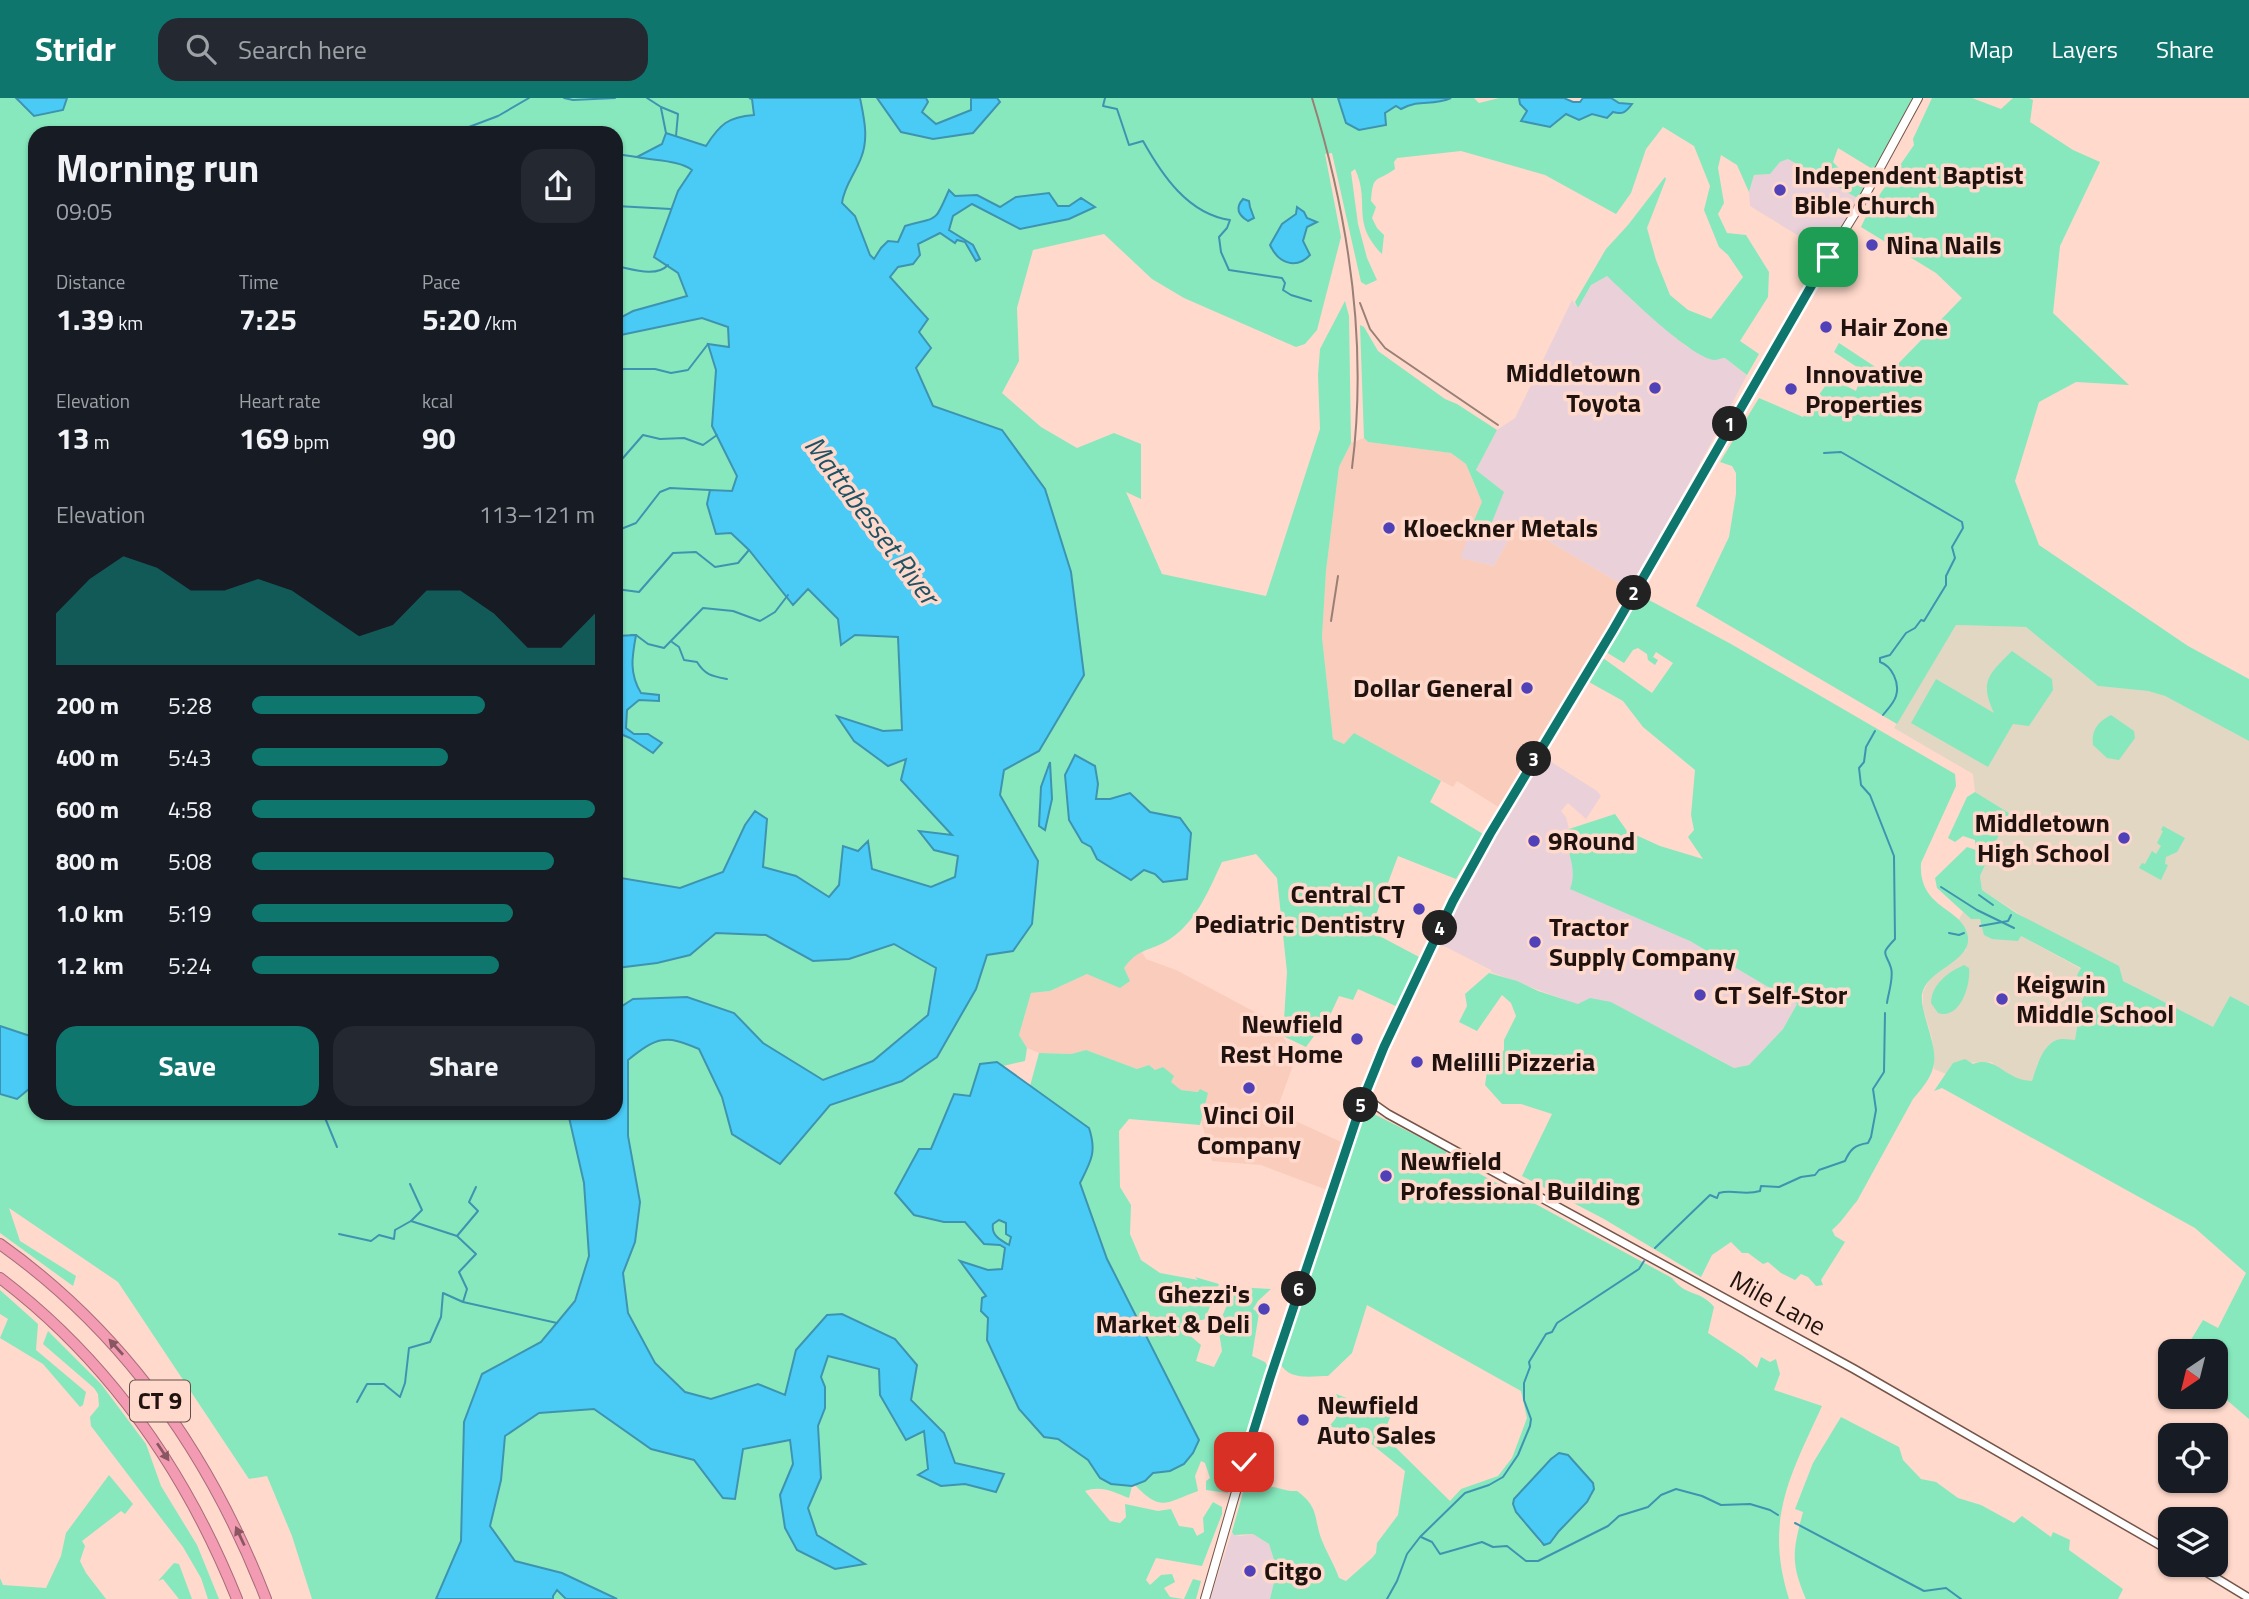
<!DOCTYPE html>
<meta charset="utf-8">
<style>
body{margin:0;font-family:"Titillium Web",sans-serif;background:#242831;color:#f1f3f6;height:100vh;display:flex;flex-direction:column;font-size:26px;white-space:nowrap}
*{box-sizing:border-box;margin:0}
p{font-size:23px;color:#9ea1a6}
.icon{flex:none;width:38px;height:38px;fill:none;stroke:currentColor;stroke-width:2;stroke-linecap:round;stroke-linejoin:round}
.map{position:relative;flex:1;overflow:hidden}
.details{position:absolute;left:28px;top:28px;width:595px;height:994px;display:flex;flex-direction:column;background:#171b24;border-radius:21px;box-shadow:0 2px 5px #0004}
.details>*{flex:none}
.needle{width:46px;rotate:215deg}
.controls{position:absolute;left:2158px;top:1241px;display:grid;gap:14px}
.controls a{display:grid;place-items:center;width:70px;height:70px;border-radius:14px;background:#171b24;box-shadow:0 2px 5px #0004;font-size:35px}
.pin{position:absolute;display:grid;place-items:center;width:60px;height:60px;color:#fff;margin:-30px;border-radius:14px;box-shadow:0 4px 10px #0006}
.km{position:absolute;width:35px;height:35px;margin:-18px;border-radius:50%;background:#222;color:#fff;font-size:19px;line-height:35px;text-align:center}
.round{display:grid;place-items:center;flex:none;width:74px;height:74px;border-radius:21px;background:#242831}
.head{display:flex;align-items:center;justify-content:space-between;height:119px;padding:0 28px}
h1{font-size:38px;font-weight:700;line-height:52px}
.figures{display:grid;grid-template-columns:repeat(3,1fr);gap:10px;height:119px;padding:7px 28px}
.figures div{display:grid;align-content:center}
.figures b{font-size:30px;font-weight:700}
.figures small{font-size:19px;font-weight:400}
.figures p{font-size:19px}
.chart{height:196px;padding:14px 28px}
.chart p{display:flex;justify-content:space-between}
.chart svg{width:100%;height:126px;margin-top:7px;fill:#0f766e;opacity:.7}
.cta{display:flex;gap:14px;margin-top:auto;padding:14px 28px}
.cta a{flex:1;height:80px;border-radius:21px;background:#0f766e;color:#fff;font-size:28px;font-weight:700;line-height:80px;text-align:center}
.cta a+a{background:#242831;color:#f1f3f6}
ul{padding:0 28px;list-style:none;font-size:23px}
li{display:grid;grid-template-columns:112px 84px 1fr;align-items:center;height:52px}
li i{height:18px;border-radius:9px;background:#0f766e}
header{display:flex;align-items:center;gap:42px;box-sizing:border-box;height:98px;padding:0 35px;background:#0f766e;color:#fff}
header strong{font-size:33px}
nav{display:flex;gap:38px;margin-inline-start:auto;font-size:24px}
.search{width:490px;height:63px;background:#242831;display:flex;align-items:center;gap:18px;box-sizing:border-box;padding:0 24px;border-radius:21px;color:#9ea1a6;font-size:26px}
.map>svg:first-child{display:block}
</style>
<header>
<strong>Stridr</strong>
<div class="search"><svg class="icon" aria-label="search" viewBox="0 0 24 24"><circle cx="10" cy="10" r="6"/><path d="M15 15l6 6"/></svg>Search here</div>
<nav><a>Map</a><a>Layers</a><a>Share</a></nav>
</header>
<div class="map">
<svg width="2249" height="1501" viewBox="0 0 2249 1501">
<rect width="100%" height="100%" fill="#ffd9cb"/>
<g fill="#ead1d9">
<polygon points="1788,61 1859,101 1828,150 1817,149 1750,108 1749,94 1754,77 1770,76 1780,64"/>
<polygon points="1607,177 1633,203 1688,250 1725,260 1747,277 1696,373 1629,491 1518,425 1494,468 1459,460 1470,432 1481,438 1476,373 1481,362 1497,332 1515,320 1572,202 1578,210 1591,187"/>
<polygon points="1544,655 1545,660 1597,693 1601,698 1586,721 1568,705 1561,713 1566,719 1569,731 1566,744 1573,768 1573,781 1690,843 1797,906 1783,931 1749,967 1734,970 1711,957 1491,874 1491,872 1446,849 1438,847 1479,764"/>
<polygon points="1232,1434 1234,1437 1241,1438 1253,1436 1269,1446 1277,1471 1270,1501 1210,1501"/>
</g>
<g fill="#faccbc">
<polygon points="1364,340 1368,344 1451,355 1466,366 1482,404 1460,460 1494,468 1518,425 1629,491 1533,663 1529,660 1500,710 1457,683 1453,689 1355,636 1344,646 1333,641 1322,539 1326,473 1339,369 1351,345"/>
<polygon points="1142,854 1146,861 1176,872 1283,929 1283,938 1295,962 1276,1014 1341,1044 1327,1092 1261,1067 1212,1063 1201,1022 1208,995 1181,992 1149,967 1137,971 1086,952 1071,956 1039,955 1027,950 1019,937 1031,895 1050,893 1087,876 1124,870 1133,857"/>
</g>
<g fill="#e2d7c3">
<polygon points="1956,527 2026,529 2098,588 2148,593 2165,598 2249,643 2249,908 2230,898 2213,930 2123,883 1982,792 1980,778 2009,715 1975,694 1973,676 1894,630"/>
<polygon points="1963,814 1971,821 1980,821 1984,831 2021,838 2081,871 2082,880 2086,888 2085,896 2079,909 2082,918 2077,929 2075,943 2062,941 2038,964 2032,983 2023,983 2007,977 1991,964 1953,965 1946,976 1934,971 1932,940 1923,910 1923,894 1931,879 1966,852 1967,836 1958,823"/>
</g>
<g fill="#87e8bd" fill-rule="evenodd">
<path d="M 0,0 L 16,0 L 20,6 L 63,12 L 67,0 L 1338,0 L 1346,25 L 1386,22 L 1385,15 L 1396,8 L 1401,10 L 1410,2 L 1428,0 L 1440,4 L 1451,0 L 1474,0 L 1479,5 L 1499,0 L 1519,0 L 1520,6 L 1528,13 L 1526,17 L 1566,16 L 1579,22 L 1592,16 L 1607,20 L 1613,14 L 1632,7 L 1619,5 L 1611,0 L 1913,0 L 1874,72 L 1838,50 L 1833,64 L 1854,86 L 1867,85 L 1859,101 L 1788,61 L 1780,64 L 1770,76 L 1754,77 L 1749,94 L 1737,67 L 1721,57 L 1718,70 L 1724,105 L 1718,116 L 1727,135 L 1746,137 L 1769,174 L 1768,199 L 1740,243 L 1759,256 L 1747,277 L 1725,260 C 1721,260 1718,262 1714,262 C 1690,259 1626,196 1607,178 L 1591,187 L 1578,210 L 1575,204 L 1606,151 L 1628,127 L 1665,79 L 1666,81 L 1647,130 L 1656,162 L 1670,197 L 1688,212 L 1711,221 L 1743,179 L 1728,157 L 1719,149 L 1704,112 L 1710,88 L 1694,48 L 1663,29 L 1646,51 L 1631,95 L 1616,116 L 1545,77 L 1461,53 L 1397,60 L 1394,64 L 1395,71 C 1376,85 1373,75 1371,103 L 1376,109 L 1372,120 L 1377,130 L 1384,137 L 1382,156 C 1350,123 1371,106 1355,71 L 1351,74 L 1358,126 L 1367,160 L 1377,182 L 1366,187 L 1361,184 L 1332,55 L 1325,56 L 1341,139 L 1317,232 L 1305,246 L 1296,249 L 1184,200 L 1152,181 L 1104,136 L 1033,152 L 1017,210 L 1019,263 L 1002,295 L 1041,329 L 1077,350 L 1114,335 L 1141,346 L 1141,401 L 1126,394 L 1162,476 L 1266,498 L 1320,331 L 1318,277 L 1320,251 L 1345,203 L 1349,218 L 1351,345 L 1339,369 L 1326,473 L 1322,539 L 1333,641 L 1344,646 L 1354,635 L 1441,683 L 1430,704 L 1483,736 L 1456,781 L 1398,758 L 1370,833 L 1421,860 L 1398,909 L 1358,891 L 1353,902 L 1339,898 L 1331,915 L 1306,949 L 1283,938 L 1287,874 L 1277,780 L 1256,756 L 1222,764 C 1208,794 1195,827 1165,844 C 1146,854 1138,851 1124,870 L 1130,883 L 1120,890 L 1087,876 L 1050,893 L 1031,895 L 1019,937 L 1027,950 L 1025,963 L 1003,968 L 1030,988 L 1039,955 L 1071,956 L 1086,952 L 1137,971 L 1149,967 L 1155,972 L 1163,969 L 1174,978 L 1171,984 L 1181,992 L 1198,994 L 1200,991 L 1208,995 L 1200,1027 L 1129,1021 L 1119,1033 L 1120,1089 L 1131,1107 L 1130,1136 L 1141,1162 L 1160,1175 L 1198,1182 L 1195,1179 L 1219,1186 L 1205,1221 L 1199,1223 L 1187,1235 L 1201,1247 L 1196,1263 L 1214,1269 L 1222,1253 L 1218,1228 L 1230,1200 L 1228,1195 L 1235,1189 L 1271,1191 L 1258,1203 L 1253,1211 L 1259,1215 L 1252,1258 L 1265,1264 L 1269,1271 L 1228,1395 L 1206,1392 L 1206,1383 L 1210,1380 L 1205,1365 L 1201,1363 L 1195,1378 L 1198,1393 C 1167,1404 1161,1415 1135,1387 L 1132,1388 L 1129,1400 C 1114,1394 1101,1387 1085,1393 L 1110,1423 L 1120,1425 L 1126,1419 L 1125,1406 L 1158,1413 L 1171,1411 L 1179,1428 L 1193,1430 L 1197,1438 L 1204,1434 L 1203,1420 L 1213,1404 L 1222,1409 L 1222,1416 L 1202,1468 L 1156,1460 L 1146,1482 L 1150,1487 L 1161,1477 L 1172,1476 L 1175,1484 L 1164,1490 L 1170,1499 L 1183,1501 L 312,1501 L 292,1438 L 267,1378 L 249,1381 L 118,1184 L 9,1110 L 20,1143 L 76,1178 L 73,1188 L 0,1135 L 0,996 L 17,1001 L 35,986 L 35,1015 L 568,1015 L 584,1085 L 589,1158 L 574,1203 L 541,1244 L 481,1276 L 490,1427 L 501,1382 L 505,1338 L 539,1315 L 594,1311 L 651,1351 L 694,1362 L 723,1400 L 735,1400 L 743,1351 L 790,1342 L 793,1366 L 780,1397 L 785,1430 L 797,1452 L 835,1471 L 863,1466 L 817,1437 L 808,1410 L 821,1380 L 818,1328 L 825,1310 L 825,1289 L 821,1279 L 828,1258 L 879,1271 L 880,1297 L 906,1342 L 924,1332 L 928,1372 L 919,1376 L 941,1388 L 965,1386 L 996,1394 L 1004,1376 L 955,1365 L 944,1335 L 911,1302 L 917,1266 L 796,1252 L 785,1297 L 758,1286 L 711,1301 L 685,1294 L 655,1265 L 628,1215 L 623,1175 L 635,1144 L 640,1104 L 628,1038 L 628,962 C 657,939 665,936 699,951 L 722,999 L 732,1036 L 780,1066 L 830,1007 L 902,983 L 937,959 L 936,870 L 928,917 L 873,963 L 823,982 L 763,945 L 734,915 L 633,901 L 616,912 L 616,634 L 630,640 L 653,655 L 648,637 L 634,636 L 626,630 L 627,612 L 639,602 L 659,603 L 659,598 L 641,595 C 629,575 632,559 636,537 L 616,538 L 616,35 L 35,35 L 35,942 L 30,938 L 0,928 ZM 1296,116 L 1316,125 L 1307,129 L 1303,143 L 1280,158 L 1273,154 L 1282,126 Z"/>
<polygon points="1932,0 1972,0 2001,11 2013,0 2029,0 2033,2 2030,24 2073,52 2100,64 2060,148 2053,215 2129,287 2076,284 2039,304 2015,383 2039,447 2188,548 2249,581 2249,643 2165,598 2148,593 2098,588 2026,529 1956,527 1897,626 1696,508 1729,439 1736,396 1736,375 1732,368 1720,364 1759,300 1803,319 1831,280 1856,293 1863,273 1834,254 1839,245 1883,274 1896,268 1962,200 1936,175 1861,129 1869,112 1914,47 1913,41"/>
<polygon points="1360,227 1364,229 1378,253 1445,301 1457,306 1497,332 1476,372 1504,394 1488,434 1481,438 1470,432 1482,404 1466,366 1451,355 1368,344 1364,340"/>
<path d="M 1640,501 L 1649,502 L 1731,546 L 1955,676 L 1956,688 L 1921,765 C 1918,812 1964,809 1968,839 C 1971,864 1927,871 1922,896 C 1921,905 1924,914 1926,922 C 1937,960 1941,970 1913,1001 L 1857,1103 C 1848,1113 1842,1124 1832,1132 L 1835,1138 L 1845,1144 L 1821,1182 L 1823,1187 L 1816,1188 L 1808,1179 L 1801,1176 L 1795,1182 L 1781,1175 L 1768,1164 L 1763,1166 L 1748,1155 L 1742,1155 L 1731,1144 L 1712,1157 L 1701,1179 L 1604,1121 L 1522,1078 L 1552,1016 L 1521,1006 L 1502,1006 L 1485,987 L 1487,973 L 1504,952 L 1504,942 L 1516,918 L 1511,905 L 1502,897 L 1477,933 L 1459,924 L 1467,908 L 1465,896 L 1489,875 L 1517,883 L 1538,893 L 1578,906 L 1590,900 L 1611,904 L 1734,970 L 1749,967 L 1783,931 L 1797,906 L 1690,843 L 1570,791 C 1579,767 1563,754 1569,731 L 1615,716 L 1627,733 L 1660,748 L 1703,761 L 1688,739 L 1694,732 L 1691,717 L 1695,672 L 1643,629 L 1623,603 L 1589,584 L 1603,560 L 1652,595 L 1673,565 L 1656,554 L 1653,559 L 1658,562 L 1655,567 L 1648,562 L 1647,556 L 1638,550 L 1633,552 L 1624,565 L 1606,554 L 1633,507 Z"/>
<path d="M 2012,553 L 2052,581 L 2053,592 L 2029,628 L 2013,626 L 1988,669 L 1911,625 L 1936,581 L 1994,615 C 1979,583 1989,576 2012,553 Z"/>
<path d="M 2111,617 L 2134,633 L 2135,640 L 2119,662 L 2107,660 L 2093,647 C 2091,632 2098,624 2111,617 Z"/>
<path d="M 1975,694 L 2009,715 L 1980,778 L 1982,792 L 2016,815 L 2119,868 L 2123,883 L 2213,929 L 2230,898 L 2249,908 L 2249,1321 L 2216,1293 L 2216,1253 L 2200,1253 L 2189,1245 L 2203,1222 L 2218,1230 L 2246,1175 L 2195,1130 L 1942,990 L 1934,993 L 1953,965 L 1965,961 L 1973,966 C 1997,957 2004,982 2032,983 C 2037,968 2044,940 2064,941 C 2068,941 2071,942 2075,942 L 2077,929 L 2082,918 L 2079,909 L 2085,896 L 2086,888 L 2077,877 L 2081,870 L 2021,838 L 2018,843 L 1992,841 L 1984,837 L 1980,821 L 1971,821 L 1937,790 L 1935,780 L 1967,749 L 1976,752 L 1975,742 L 1963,738 L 1955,744 L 1948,740 L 1967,699 Z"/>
<polygon points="2163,728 2185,740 2177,754 2166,759 2165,766 2168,767 2161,782 2139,770 2142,765 2145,766 2152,753 2156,756 2161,748 2157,745 2163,733 2161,732"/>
<path d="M 1964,867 L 1969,870 C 1971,887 1960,922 1938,915 L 1931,905 C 1931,887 1948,874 1964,867 Z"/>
<path d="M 1368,1013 L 1447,1053 L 1445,1057 L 1672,1180 C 1686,1199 1701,1192 1714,1209 L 1708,1235 L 1743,1258 L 1757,1270 L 1761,1259 L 1770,1264 L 1776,1261 L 1780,1276 L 1774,1292 L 1822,1308 C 1790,1378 1764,1422 1789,1501 L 1270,1501 L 1277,1471 L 1269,1446 L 1253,1436 L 1234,1437 L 1232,1434 L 1253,1359 L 1260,1362 L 1263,1376 L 1260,1385 L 1265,1389 C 1276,1387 1284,1394 1297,1393 C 1321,1410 1313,1423 1323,1445 C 1328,1457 1335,1468 1339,1480 L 1346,1483 L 1372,1460 L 1376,1455 L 1377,1445 L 1398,1417 L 1405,1373 L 1369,1344 L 1361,1349 L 1363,1339 L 1329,1328 C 1339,1320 1342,1307 1336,1296 L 1391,1317 L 1383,1337 L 1450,1403 L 1461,1391 L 1498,1378 L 1512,1360 L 1527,1320 L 1521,1293 L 1367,1207 L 1352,1255 L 1328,1278 C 1311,1278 1289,1283 1280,1265 L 1362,1018 ZM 1559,1355 L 1592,1397 L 1559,1433 L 1551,1445 L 1541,1446 L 1523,1421 L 1514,1401 L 1551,1361 Z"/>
<polygon points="0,1192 38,1226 36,1252 86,1294 83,1307 80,1309 43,1266 0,1240 8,1221 0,1216"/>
<polygon points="48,1233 101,1286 146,1346 161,1388 197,1447 219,1501 208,1501 201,1480 183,1449 91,1328 90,1319 99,1308 98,1296 94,1290 43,1246"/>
<path d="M 1841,1319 L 1899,1349 L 1903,1362 L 1921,1381 L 1936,1384 L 1958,1400 L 1981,1407 L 2014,1425 L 2022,1418 L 2051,1439 L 2053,1434 L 2070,1442 L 2069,1452 L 2123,1491 L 2118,1501 L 1806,1501 C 1790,1464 1793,1452 1803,1414 L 1795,1411 L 1813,1365 Z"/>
<polygon points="109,1377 133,1406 125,1416 121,1413 82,1443 85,1448 80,1463 86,1475 106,1501 0,1501 0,1480 3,1487 46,1490 61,1458 66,1435"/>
<polygon points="174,1465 179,1466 192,1501 179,1501 163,1481 158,1483"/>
<polygon points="1193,1481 1201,1483 1196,1501 1184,1501"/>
</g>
<g fill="#4acbf6" stroke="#3d94b1" stroke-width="2" fill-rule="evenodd">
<polygon points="16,0 67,0 63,12 34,18"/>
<path d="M 749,0 L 860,0 C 864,20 869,40 861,60 C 855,76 844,88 842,105 L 855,118 L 870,157 L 874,161 L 881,150 L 888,143 L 898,144 L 905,128 C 938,118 934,127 949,92 L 955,98 L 977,97 L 1000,109 L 1016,99 L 1049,95 L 1058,108 L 1069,108 L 1081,100 L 1095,109 L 1069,121 L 1020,131 L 972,106 L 953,118 L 949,132 L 973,147 L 980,161 L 976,163 L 965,144 L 957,142 L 955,145 L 940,135 L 918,146 L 920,157 L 913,166 L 898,169 L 890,179 L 928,221 L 919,234 L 931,250 L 916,270 L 933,308 L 1002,332 L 1045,391 L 1071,474 L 1084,577 L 1039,653 L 1004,672 L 1000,697 L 1038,763 L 1032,826 L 1013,853 L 987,857 L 976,891 L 937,959 L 902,983 L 830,1007 L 780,1066 L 732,1036 L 722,999 L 699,951 C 665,936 657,939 628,962 L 628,1038 L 640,1104 L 635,1144 L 623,1175 L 628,1215 L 655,1265 L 685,1294 L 711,1301 L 758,1286 L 785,1297 L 796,1252 L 827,1217 L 842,1216 L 895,1241 L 917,1267 L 911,1302 L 944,1335 L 955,1365 L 1004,1376 L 996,1394 L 965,1386 L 941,1388 L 918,1377 L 928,1371 L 924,1333 L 906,1342 L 880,1297 L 879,1271 L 828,1258 L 821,1279 L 825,1289 L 825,1310 L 818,1328 L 821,1380 L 808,1410 L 817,1437 L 865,1466 L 835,1471 L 797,1452 L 785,1430 L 780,1397 L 793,1366 L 790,1342 L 743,1351 L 735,1401 L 723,1400 L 694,1362 L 651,1351 L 594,1311 L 539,1315 L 505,1338 L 501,1382 L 490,1428 L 515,1463 L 562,1475 L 617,1501 L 566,1501 L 557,1492 L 553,1498 L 553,1501 L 436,1501 L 461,1443 L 464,1324 L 482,1276 L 541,1244 L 575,1203 L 589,1158 L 584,1085 L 568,1015 L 616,1015 L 616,912 L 633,901 L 687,899 L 734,915 L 763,945 L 823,982 L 873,963 L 928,917 L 936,870 L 894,846 L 849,861 L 813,863 L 766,837 L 716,835 L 690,857 L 657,865 L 616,870 L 616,781 L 621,780 L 680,790 L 723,774 L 745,727 L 755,713 L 767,721 L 763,769 L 796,778 L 829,799 L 839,787 L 843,748 L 858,753 L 868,743 L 872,771 L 931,789 L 955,779 L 958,758 L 934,752 L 919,733 L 952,737 L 901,682 L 906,661 L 888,668 L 854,643 L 837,618 L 883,633 L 902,632 L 898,539 L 855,537 L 841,547 L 838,521 L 808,491 L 793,507 L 749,452 L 731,435 L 716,436 L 707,406 L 710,392 L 732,393 L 737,378 L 712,328 L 716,272 L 708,246 L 729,249 L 728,229 L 702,220 L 616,238 L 616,222 L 633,213 L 687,198 L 678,175 L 654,159 L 678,93 L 692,72 C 679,62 654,63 637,59 L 662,46 L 666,35 L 706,48 C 720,26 728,19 754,17 L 752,1 Z"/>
<polygon points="877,0 926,0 928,4 922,14 936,26 971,12 971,0 997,0 1000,4 973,35 933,41 901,34"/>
<path d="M 1338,0 L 1451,0 C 1430,9 1422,0 1401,11 L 1396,8 L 1385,15 L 1386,27 L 1359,32 L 1346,25 Z"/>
<path d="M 1519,0 L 1564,0 L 1573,4 L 1580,4 L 1583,0 L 1611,0 L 1619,5 L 1632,6 C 1626,14 1623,17 1613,14 L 1607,20 L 1592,16 L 1579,22 L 1566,16 L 1550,29 L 1521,23 L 1527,13 L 1520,6 Z"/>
<path d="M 1243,101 L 1249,103 L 1250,109 L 1254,120 L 1248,123 C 1238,117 1235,110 1243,101 Z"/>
<path d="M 1297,109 L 1304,114 L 1307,120 L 1317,124 L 1307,129 L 1303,143 L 1310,157 C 1296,172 1278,165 1270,147 L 1282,126 L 1296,116 Z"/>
<path d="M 636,537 C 632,559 629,575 641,595 L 659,597 L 659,603 L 639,602 L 627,612 L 626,630 L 634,636 L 648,636 L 662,645 L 653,655 L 630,640 L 616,634 L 619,607 L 616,604 L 616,538 Z"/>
<polygon points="1075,657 1095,668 1098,686 1096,701 1110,701 1130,695 1150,714 1180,720 1191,735 1187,781 1163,784 1155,776 1144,772 1131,782 1097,761 1091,749 1082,744 1069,722 1065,677"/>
<polygon points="1050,664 1052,701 1045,732 1039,728 1041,689"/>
<polygon points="0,928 30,938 35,942 35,986 17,1001 0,996"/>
<path d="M 997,964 L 1089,1030 C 1097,1054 1091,1063 1080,1085 L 1107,1161 L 1199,1342 L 1193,1355 L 1184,1366 L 1170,1373 L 1153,1375 L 1145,1383 L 1132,1388 L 1111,1386 L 1100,1380 L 1088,1362 L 1058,1341 L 1044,1339 L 1019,1311 L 987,1242 L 988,1220 L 981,1213 L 982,1200 L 986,1198 L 960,1163 L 988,1172 L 1002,1171 L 1005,1150 L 1000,1147 L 984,1146 L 965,1124 L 944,1124 L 914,1117 L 895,1095 L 919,1051 L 931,1051 L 954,996 L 970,998 L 980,966 ZM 999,1122 L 1006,1125 L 1006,1136 L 1011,1139 L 1009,1147 C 1000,1142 991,1137 993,1126 Z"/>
<polygon points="1559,1355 1568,1357 1593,1385 1594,1391 1587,1404 1559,1433 1550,1445 1544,1447 1516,1414 1513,1406 1514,1401 1551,1361"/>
</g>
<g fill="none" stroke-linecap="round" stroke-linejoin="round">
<g stroke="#3d94b1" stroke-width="2">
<polyline points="564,0 573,2 615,0"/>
<polyline points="647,0 661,9 678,16 676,38"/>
<path d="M 1105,0 L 1103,8 L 1117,11 L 1129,47 L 1143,43 C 1162,77 1188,116 1230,122 L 1227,130 L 1219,139 L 1221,154 L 1229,172 L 1282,180 L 1285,185 L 1283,192 L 1291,197 L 1311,203"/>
<polyline points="661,10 666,35"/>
<polyline points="453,35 498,18 529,0"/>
<polyline points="616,56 637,59"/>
<polyline points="616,108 671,111"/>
<path d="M 616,168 C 632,171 656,180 668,167"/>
<polyline points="616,279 623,271 655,271 671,275 688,272 708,246"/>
<path d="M 1824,355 L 1841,354 L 1962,424 L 1963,430 L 1952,449 L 1955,460 L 1946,478 L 1946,487 L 1924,523 L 1921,522 L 1915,530 L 1906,535 L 1890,557 L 1880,560 L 1880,564 C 1892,568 1900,585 1896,598 C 1894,605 1887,612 1883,617"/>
<polyline points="616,363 623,360 643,337 660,341 684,340 703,347 717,337"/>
<polyline points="616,433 636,425 660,394 670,390 710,392"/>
<polyline points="616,491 639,494 673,455 696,454 715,469 738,465 749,452"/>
<polyline points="631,537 636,537 648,546 664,550 703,510 733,513 760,523 775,514 788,497"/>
<path d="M 672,544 L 679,549 L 684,562 L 697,564 C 705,577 712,578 727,581"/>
<path d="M 1875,633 L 1866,649 L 1864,664 L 1859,670 L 1861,687 L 1870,697 L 1894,758 L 1895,841 C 1879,858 1886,853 1891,870 C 1894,880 1888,896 1887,905"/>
<polyline points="1941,789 1977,812 2014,830"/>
<polyline points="1979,797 1993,807"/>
<polyline points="1980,828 2008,823 2011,817"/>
<polyline points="1949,835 1959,837 1964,835"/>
<polyline points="323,1015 337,1049"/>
<polyline points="410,1086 422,1112 411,1123"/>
<polyline points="339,1136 371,1143 379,1137 394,1141 395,1132 411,1123 457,1138 476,1156 459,1174 467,1191 463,1204"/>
<polyline points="457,1138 478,1113 469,1104 476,1089"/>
<path d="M 1655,1150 L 1710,1097 L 1717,1100 L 1719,1095 C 1733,1091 1744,1098 1760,1093 L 1761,1088 L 1779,1089 L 1801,1079 L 1815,1077 L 1819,1072 L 1845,1063 C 1850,1052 1854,1047 1868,1045 L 1871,1039 L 1876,1012 L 1873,991 L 1884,974 L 1885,915"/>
<polyline points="357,1304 367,1286 384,1286 400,1299 405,1285 409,1250 430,1244 441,1219 443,1195 463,1204 557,1225"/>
<polyline points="1795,1425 1924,1493 1946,1490 1961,1501"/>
<polyline points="1421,1439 1432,1444 1440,1456 1482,1444 1493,1449 1507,1448 1526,1463 1538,1463 1608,1428 1619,1418 1648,1409 1661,1397 1676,1391 1702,1398 1721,1407 1750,1406 1770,1412 1778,1417"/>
<polyline points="1387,1501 1397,1483 1407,1456 1420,1439 1465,1395 1489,1387 1503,1379 1518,1357 1530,1328 1531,1321 1524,1302 1524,1285 1530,1269 1529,1264 1546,1236 1552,1234 1557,1225 1639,1171 1644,1163"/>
</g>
<defs>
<g id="tertiary">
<polyline points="1364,999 1388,1016 1854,1271 2170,1453"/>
<polyline points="2193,1466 2249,1500"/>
</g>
<polyline id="secondary" points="1205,1501 1261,1307 1363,1001 1384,949 1453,803 1521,682 1613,532 1804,198 1857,112 1918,0"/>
<g id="motorway">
<path d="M 0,1146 C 125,1235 211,1359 266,1501"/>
<path d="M 0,1180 C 109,1263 186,1374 237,1501"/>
</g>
</defs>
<use href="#tertiary" stroke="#755549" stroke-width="10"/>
<use href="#secondary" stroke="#755549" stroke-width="10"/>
<use href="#motorway" stroke="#a86b79" stroke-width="12"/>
<use href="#tertiary" stroke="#fff" stroke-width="7"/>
<use href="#secondary" stroke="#fff" stroke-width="8"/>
<use href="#motorway" stroke="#f29bb2" stroke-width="10"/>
<g stroke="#997f75" stroke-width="2">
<path d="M 1312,0 C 1349,120 1368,245 1352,370"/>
<polyline points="1360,205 1370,231 1385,250 1498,327"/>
<polyline points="1331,523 1338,478"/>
</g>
</g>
<defs><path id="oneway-solid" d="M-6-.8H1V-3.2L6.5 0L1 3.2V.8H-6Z" transform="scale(1.75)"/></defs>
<g fill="#895760">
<use href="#oneway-solid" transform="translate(116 1249) rotate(-132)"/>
<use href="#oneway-solid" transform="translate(163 1354) rotate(56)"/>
<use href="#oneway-solid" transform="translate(240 1438) rotate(-115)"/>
</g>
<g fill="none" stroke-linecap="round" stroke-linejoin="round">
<defs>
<polyline id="route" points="1244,1364 1270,1280 1363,1001 1384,949 1453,803 1490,736 1613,532 1828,159"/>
</defs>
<use href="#route" stroke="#fff" stroke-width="14"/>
<use href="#route" stroke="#0f766e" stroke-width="9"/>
</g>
<g fill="#5141b8" stroke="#ffd9cb" stroke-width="2.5">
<circle cx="1780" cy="92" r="7"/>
<circle cx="1872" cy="147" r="7"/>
<circle cx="1826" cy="229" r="7"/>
<circle cx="1655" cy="290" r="7"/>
<circle cx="1791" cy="291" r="7"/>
<circle cx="1389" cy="430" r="7"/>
<circle cx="1527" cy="590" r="7"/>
<circle cx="2124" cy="740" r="7"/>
<circle cx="1534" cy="743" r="7"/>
<circle cx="1419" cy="811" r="7"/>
<circle cx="1535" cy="844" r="7"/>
<circle cx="1700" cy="897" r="7"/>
<circle cx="2002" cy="901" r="7"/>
<circle cx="1357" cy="941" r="7"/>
<circle cx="1417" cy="964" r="7"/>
<circle cx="1249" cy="990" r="7"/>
<circle cx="1386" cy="1078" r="7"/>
<circle cx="1264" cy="1211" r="7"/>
<circle cx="1303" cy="1322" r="7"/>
<circle cx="1250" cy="1473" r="7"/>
</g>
<g text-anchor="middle" stroke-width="7" stroke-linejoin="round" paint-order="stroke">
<rect fill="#ffd9cb" stroke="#634e47" stroke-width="2" x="130" y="1282.5" width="60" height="41" rx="5"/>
<g font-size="24" font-weight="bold" fill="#20130f">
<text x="160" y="1311">CT 9</text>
</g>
<g font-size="26" font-weight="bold" fill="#20130f" stroke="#ffd9cb" text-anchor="start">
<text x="1794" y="86">Independent Baptist<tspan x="1794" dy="30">Bible Church</tspan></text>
<text x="1886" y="156">Nina Nails</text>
<text x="1840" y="238">Hair Zone</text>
<text x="1641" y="284" text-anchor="end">Middletown<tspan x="1641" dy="30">Toyota</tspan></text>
<text x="1805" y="285">Innovative<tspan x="1805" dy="30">Properties</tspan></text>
<text x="1403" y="439">Kloeckner Metals</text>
<text x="1513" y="599" text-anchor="end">Dollar General</text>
<text x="2110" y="734" text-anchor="end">Middletown<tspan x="2110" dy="30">High School</tspan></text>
<text x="1548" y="752">9Round</text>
<text x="1405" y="805" text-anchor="end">Central CT<tspan x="1405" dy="30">Pediatric Dentistry</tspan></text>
<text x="1549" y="838">Tractor<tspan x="1549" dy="30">Supply Company</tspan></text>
<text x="2016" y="895">Keigwin<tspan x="2016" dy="30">Middle School</tspan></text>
<text x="1714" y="906">CT Self-Stor</text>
<text x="1343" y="935" text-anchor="end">Newfield<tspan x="1343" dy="30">Rest Home</tspan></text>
<text x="1431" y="973">Melilli Pizzeria</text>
<text x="1249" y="1026" text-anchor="middle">Vinci Oil<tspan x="1249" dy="30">Company</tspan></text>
<text x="1400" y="1072">Newfield<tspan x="1400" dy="30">Professional Building</tspan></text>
<text x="1250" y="1205" text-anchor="end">Ghezzi's<tspan x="1250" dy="30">Market &amp; Deli</tspan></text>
<text x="1317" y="1316">Newfield<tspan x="1317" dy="30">Auto Sales</tspan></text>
<text x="1264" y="1482">Citgo</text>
</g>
<g font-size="26" fill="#20130f" stroke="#ffd9cb">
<text transform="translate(1778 1205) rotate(29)" y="9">Mile Lane</text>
</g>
<g font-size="28" font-style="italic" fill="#1e5264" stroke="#ffd9cb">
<text transform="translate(872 422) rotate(53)" y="10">Mattabesset River</text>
</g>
</g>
</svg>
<div class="controls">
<a><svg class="needle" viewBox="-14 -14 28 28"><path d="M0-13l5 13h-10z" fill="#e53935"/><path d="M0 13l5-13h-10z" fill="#9ea1a6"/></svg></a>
<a><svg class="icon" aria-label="locate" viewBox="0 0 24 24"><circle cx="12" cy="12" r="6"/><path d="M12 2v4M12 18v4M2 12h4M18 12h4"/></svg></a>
<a><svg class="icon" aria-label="layers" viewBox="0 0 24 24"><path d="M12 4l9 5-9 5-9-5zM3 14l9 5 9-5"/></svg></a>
</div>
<div class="pin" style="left:1828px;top:159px;background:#1e9e55"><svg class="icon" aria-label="arrive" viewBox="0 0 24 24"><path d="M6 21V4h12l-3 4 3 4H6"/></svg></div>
<div class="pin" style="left:1244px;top:1364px;background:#d93025"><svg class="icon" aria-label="check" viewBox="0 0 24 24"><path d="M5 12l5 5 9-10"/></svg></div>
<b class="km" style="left:1730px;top:326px">1</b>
<b class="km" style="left:1634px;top:495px">2</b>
<b class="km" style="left:1534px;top:661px">3</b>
<b class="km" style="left:1440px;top:830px">4</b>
<b class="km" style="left:1361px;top:1007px">5</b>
<b class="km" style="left:1299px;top:1191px">6</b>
<section class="details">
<div class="head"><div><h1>Morning run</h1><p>09:05</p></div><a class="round"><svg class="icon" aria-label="share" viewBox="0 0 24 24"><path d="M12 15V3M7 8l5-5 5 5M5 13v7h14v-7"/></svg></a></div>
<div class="figures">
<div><p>Distance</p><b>1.39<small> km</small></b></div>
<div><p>Time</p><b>7:25</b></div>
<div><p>Pace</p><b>5:20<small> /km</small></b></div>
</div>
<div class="figures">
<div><p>Elevation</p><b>13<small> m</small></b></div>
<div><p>Heart rate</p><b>169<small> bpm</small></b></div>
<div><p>kcal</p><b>90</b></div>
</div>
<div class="chart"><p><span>Elevation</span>113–121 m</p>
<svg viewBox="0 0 160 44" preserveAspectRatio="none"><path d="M0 44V26L10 14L20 6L30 10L40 18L50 18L60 14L70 18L80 26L90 34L100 30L110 18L120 18L130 26L140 38L150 38L160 26V44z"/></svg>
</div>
<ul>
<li><b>200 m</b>5:28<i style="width:68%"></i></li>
<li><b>400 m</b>5:43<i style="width:57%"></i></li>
<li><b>600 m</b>4:58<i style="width:100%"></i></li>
<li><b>800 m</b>5:08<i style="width:88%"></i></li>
<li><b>1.0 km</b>5:19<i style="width:76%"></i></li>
<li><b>1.2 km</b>5:24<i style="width:72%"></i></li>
</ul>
<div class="cta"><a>Save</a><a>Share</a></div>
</section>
</div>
